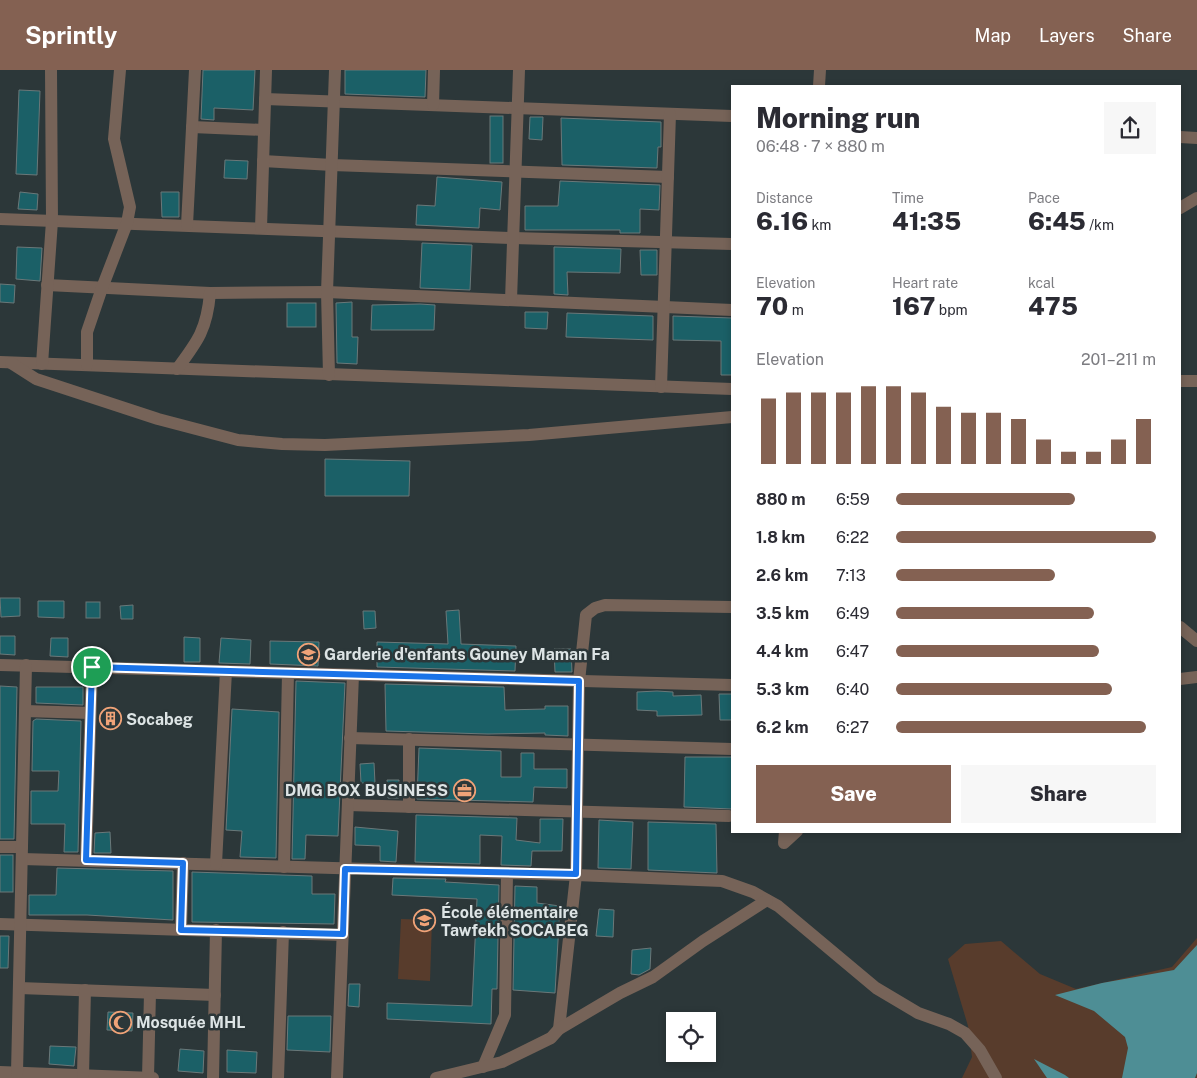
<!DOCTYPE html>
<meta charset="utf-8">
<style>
body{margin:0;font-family:"Public Sans",sans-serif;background:#f7f7f7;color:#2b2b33;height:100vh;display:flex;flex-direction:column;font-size:19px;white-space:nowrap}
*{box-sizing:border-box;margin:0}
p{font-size:16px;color:#7c7c81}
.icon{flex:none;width:28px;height:28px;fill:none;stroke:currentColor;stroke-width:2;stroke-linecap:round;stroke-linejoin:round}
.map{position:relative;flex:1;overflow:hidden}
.sheet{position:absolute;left:731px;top:15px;width:450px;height:748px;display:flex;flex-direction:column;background:#fff;border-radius:0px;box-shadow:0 2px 8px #0003}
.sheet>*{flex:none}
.controls{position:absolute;left:666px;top:942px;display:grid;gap:10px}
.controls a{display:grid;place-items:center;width:50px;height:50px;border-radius:0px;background:#fff;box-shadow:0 2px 8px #0003;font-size:25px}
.pin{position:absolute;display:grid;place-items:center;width:42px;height:42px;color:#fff;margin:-21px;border:2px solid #fff;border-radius:50%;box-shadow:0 1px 5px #0007}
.round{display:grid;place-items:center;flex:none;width:52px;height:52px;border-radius:0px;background:#f7f7f7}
.headline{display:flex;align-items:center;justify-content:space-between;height:85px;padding:0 25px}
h1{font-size:28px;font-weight:800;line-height:38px}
.stats{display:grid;grid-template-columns:repeat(3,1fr);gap:8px;height:85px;padding:5px 25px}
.stats div{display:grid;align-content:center}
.stats b{font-size:25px;font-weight:800}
.stats small{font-size:14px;font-weight:400}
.stats p{font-size:14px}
.chart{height:140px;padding:10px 25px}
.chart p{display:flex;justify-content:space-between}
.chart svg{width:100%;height:90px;margin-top:5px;stroke:#846152;stroke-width:6}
.button{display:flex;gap:10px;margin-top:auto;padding:10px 25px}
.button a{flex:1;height:58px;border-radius:0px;background:#846152;color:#fff;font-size:20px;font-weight:800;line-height:58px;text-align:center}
.button a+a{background:#f7f7f7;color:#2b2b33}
ul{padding:0 25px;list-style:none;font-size:16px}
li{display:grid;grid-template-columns:80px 60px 1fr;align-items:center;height:38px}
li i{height:12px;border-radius:6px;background:#846152}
header{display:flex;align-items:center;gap:30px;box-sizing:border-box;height:70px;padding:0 25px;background:#846152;color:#fff}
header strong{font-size:24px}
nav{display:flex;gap:28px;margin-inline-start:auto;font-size:18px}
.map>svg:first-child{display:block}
</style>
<header>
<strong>Sprintly</strong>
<nav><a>Map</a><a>Layers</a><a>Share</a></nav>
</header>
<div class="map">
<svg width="1197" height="1008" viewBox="0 0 1197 1008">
<rect width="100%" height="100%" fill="#2c3739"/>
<g fill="#583c2c">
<polygon points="401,849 432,850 430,911 398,909"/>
<polygon points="1197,868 1197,1008 962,1008 972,987 968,956 948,889 965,874 1001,871 1040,904 1076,919 1172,897"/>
</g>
<g fill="#4e8e95">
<polygon points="1197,875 1197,1003 1195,1008 1122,1008 1128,978 1125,967 1094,941 1055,925 1102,913 1174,900"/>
<polygon points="1034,989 1065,1005 1069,1008 1047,1008"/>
</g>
<g fill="#1b6067" stroke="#6a7879">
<polygon points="203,0 255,0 253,40 214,38 214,50 201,49"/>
<polygon points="345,0 426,0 425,27 345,24"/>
<polygon points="19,20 40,21 37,105 16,104"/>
<rect x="490" y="46" width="13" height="47"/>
<polygon points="530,47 543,47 542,70 529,69"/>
<polygon points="561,48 661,52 661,77 658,77 657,98 562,95"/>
<polygon points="225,90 248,91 247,109 224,108"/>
<polygon points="437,107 502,112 500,140 480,138 479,158 416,155 417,135 435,136"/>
<polygon points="560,111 660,115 659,140 640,139 640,163 620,163 620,160 525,160 525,136 558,136"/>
<polygon points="20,122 38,124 37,140 18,139"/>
<polygon points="161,122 179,122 179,147 162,147"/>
<polygon points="422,173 472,175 470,220 420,218"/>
<polygon points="17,177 42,178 40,211 16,209"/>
<polygon points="554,177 621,179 620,203 567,202 568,225 554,224"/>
<polygon points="640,180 657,180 657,205 641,205"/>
<polygon points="0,214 15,215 14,233 0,232"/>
<polygon points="352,232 352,267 358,267 357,294 337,293 336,233"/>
<rect x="287" y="233" width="29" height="24"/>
<polygon points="420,234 435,235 434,260 371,260 372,235"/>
<polygon points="525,242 548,242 547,259 525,258"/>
<polygon points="567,243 653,246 653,270 566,267"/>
<polygon points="673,246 732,248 732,305 721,305 721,271 673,270"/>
<polygon points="325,389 410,391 409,426 325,426"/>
<polygon points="0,528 20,528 20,546 1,547"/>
<polygon points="38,531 64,531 64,548 38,547"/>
<rect x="86" y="532" width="14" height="16"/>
<polygon points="133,535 133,549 121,549 120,536"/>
<polygon points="459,540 461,574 516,576 515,601 377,597 377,572 448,574 446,541"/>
<polygon points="363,541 375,541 376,558 364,559"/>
<polygon points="0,566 15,566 15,585 0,584"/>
<polygon points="184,567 200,568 200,592 184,592"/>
<polygon points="51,568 68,568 68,587 50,586"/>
<polygon points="221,568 251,570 250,594 219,593"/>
<polygon points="270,571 319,572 318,596 270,594"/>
<polygon points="554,579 571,579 572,602 555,602"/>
<polygon points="296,611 345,613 338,766 306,765 305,789 292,789"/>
<polygon points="385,614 504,617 505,640 545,639 545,636 568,636 568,666 545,665 545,663 488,664 386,661"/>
<polygon points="0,616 17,617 14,769 0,769"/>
<polygon points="36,617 83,617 83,635 36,633"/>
<polygon points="657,621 673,622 673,626 701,625 702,645 657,646 657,641 637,640 637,622"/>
<polygon points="719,624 732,624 732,650 720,650"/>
<polygon points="232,639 279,642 276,788 240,787 242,761 226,760"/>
<polygon points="102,642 119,643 118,656 101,655"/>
<polygon points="36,649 81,651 78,782 64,782 65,754 31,754 31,721 58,721 59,701 32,701 33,651"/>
<polygon points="419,678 501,681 501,707 521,707 521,683 534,683 534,699 567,699 567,718 534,717 533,732 417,729"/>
<polygon points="685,687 732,687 732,739 684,737"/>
<polygon points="374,693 375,713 361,713 360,694"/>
<polygon points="387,710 399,710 399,728 388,728"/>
<polygon points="416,745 517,748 516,770 540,773 540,749 563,749 562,781 532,781 531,796 501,795 502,766 480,765 480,794 415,792"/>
<polygon points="599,750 633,752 631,799 598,798"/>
<polygon points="648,752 716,754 717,803 648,800"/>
<polygon points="355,757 398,761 396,792 380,791 380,776 355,775"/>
<polygon points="110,762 111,783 94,783 95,763"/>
<rect x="0" y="785" width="13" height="37"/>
<polygon points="57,798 173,801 173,850 87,845 29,845 29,825 56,825"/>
<polygon points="192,802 312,806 312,824 335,824 334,854 192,852"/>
<polygon points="393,808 446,809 445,812 499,815 497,919 492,919 491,954 387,949 387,933 472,936 477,829 392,825"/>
<polygon points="515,816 537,817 537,833 560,836 555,923 513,920"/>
<polygon points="599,839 614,840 613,867 596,866"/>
<polygon points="0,866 9,866 8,898 0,898"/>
<polygon points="651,878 650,899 639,905 631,904 632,880"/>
<polygon points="349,914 360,914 359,937 348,936"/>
<polygon points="108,942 133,943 132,961 107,960"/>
<polygon points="288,946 331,946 330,982 287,980"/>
<polygon points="50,976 76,977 74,996 49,994"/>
<polygon points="180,979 204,981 203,1003 178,1001"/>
<polygon points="227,980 257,982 256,1003 227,1002"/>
</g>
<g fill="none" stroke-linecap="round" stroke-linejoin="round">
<g stroke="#766358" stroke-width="12">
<polyline points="819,16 820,0"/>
<polyline points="265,29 732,46"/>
<polyline points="433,35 434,0"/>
<polyline points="192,57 264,60"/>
<polyline points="1180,67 1197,68"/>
<polyline points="263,91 332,95 668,107"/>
<polyline points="1180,138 1197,128"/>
<polyline points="0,149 513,168 732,174"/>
<polyline points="187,155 195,0"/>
<polyline points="261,158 266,0"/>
<polyline points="47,215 210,223 327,222 732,240"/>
<polyline points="511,230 519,0"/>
<polyline points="0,292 732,319"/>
<polyline points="11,293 36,309 158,349 238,370 282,374 325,375 529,365 732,347"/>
<polyline points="42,294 52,151 51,0"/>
<polyline points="87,295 87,262 102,218 127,153 130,137 114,69 120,0"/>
<path d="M 177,299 C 198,271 207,259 210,223"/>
<polyline points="329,305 327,222 335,0"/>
<polyline points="1180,311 1197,311"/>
<polyline points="661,317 670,44"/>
<polyline points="1180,557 1197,571"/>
<polyline points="0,595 732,615"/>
<polyline points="1180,609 1197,607"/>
<polyline points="25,641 90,643"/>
<polyline points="350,668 732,679"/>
<polyline points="348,735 729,746"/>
<polyline points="409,737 409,669"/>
<polyline points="785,761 784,773 797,761"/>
<polyline points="0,777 22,777"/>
<polyline points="22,789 576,805 722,811 753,822 778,836 876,918 918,943 949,954 965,963 980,980 996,1008"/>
<polyline points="86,790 92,597"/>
<polyline points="216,794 226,601"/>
<polyline points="284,797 288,603"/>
<polyline points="0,854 343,865"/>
<polyline points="181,859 183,793"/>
<polyline points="19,918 215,925"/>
<polyline points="559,959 576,805 579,611 586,545 595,538 605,535 732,537"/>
<polyline points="483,997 505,945 507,803"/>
<polyline points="0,1002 153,1008"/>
<polyline points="17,1003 26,595"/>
<polyline points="83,1005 85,920"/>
<polyline points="148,1008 150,923"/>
<polyline points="213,1008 216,860"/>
<polyline points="278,1008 283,862"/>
<polyline points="337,1008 353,605"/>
<polyline points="436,1008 502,992 551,968 559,959 620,923 653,907 703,871 767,830"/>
</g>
</g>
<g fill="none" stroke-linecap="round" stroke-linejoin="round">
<defs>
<polygon id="route" points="92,597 579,611 576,804 345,799 343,864 181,860 183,793 86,790"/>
</defs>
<use href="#route" stroke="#fff" stroke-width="10"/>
<use href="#route" stroke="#1a73e8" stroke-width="6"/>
</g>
<defs>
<symbol id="school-ring" viewBox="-11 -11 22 22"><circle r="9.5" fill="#2c3739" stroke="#f0a378" stroke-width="1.5"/><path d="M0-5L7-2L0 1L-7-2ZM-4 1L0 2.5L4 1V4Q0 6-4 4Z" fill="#f0a378"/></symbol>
<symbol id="building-ring" viewBox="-11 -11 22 22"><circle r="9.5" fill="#2c3739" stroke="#f0a378" stroke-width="1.5"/><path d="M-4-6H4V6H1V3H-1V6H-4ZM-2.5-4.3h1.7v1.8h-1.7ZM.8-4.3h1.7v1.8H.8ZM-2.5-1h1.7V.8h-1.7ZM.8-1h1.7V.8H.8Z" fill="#f0a378"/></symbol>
<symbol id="office-ring" viewBox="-11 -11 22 22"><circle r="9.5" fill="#2c3739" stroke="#f0a378" stroke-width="1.5"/><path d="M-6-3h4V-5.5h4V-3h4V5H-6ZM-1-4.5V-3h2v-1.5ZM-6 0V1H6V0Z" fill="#f0a378"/></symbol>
<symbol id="mosque-ring" viewBox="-11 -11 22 22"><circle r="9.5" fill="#2c3739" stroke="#f0a378" stroke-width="1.5"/><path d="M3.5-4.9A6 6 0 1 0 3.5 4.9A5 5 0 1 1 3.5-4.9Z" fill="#f0a378"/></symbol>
</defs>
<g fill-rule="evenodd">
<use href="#school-ring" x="296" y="572" width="25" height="25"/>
<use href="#building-ring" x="98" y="636" width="25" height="25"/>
<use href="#office-ring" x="452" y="708" width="25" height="25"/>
<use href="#school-ring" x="412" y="838" width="25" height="25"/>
<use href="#mosque-ring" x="108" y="940" width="25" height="25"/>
</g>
<g text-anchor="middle" stroke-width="5" stroke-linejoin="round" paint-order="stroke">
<g font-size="16" font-weight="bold" fill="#dde4e5" stroke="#2c3739" text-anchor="start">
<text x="324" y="590">Garderie d'enfants Gouney Maman Fa</text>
<text x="126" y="655">Socabeg</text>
<text x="448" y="726" text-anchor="end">DMG BOX BUSINESS</text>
<text x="441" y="848">École élémentaire<tspan x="441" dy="18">Tawfekh SOCABEG</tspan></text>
<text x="136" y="958">Mosquée MHL</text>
</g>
</g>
</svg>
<div class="controls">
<a><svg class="icon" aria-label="locate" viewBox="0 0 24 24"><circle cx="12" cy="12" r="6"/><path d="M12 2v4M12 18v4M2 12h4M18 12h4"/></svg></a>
</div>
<div class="pin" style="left:92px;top:597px;background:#1e9e55"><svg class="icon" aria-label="arrive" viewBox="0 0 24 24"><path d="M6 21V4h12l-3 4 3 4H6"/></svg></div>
<section class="sheet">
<div class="headline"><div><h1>Morning run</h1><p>06:48 · 7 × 880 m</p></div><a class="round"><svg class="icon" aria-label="share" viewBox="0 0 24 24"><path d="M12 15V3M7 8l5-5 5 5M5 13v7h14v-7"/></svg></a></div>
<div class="stats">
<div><p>Distance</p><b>6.16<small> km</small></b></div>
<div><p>Time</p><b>41:35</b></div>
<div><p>Pace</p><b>6:45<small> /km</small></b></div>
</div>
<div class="stats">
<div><p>Elevation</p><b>70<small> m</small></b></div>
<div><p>Heart rate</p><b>167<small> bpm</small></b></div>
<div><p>kcal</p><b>475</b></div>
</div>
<div class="chart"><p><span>Elevation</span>201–211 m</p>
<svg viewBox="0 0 160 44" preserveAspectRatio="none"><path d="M5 44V12M15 44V9M25 44V9M35 44V9M45 44V6M55 44V6M65 44V9M75 44V16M85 44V19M95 44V19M105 44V22M115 44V32M125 44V38M135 44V38M145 44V32M155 44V22"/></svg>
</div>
<ul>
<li><b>880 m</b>6:59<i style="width:69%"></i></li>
<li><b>1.8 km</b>6:22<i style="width:100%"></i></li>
<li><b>2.6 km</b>7:13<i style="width:61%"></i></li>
<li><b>3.5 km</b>6:49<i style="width:76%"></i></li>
<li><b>4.4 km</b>6:47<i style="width:78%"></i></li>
<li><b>5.3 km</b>6:40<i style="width:83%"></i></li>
<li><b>6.2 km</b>6:27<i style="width:96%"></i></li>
</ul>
<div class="button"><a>Save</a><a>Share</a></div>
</section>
</div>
